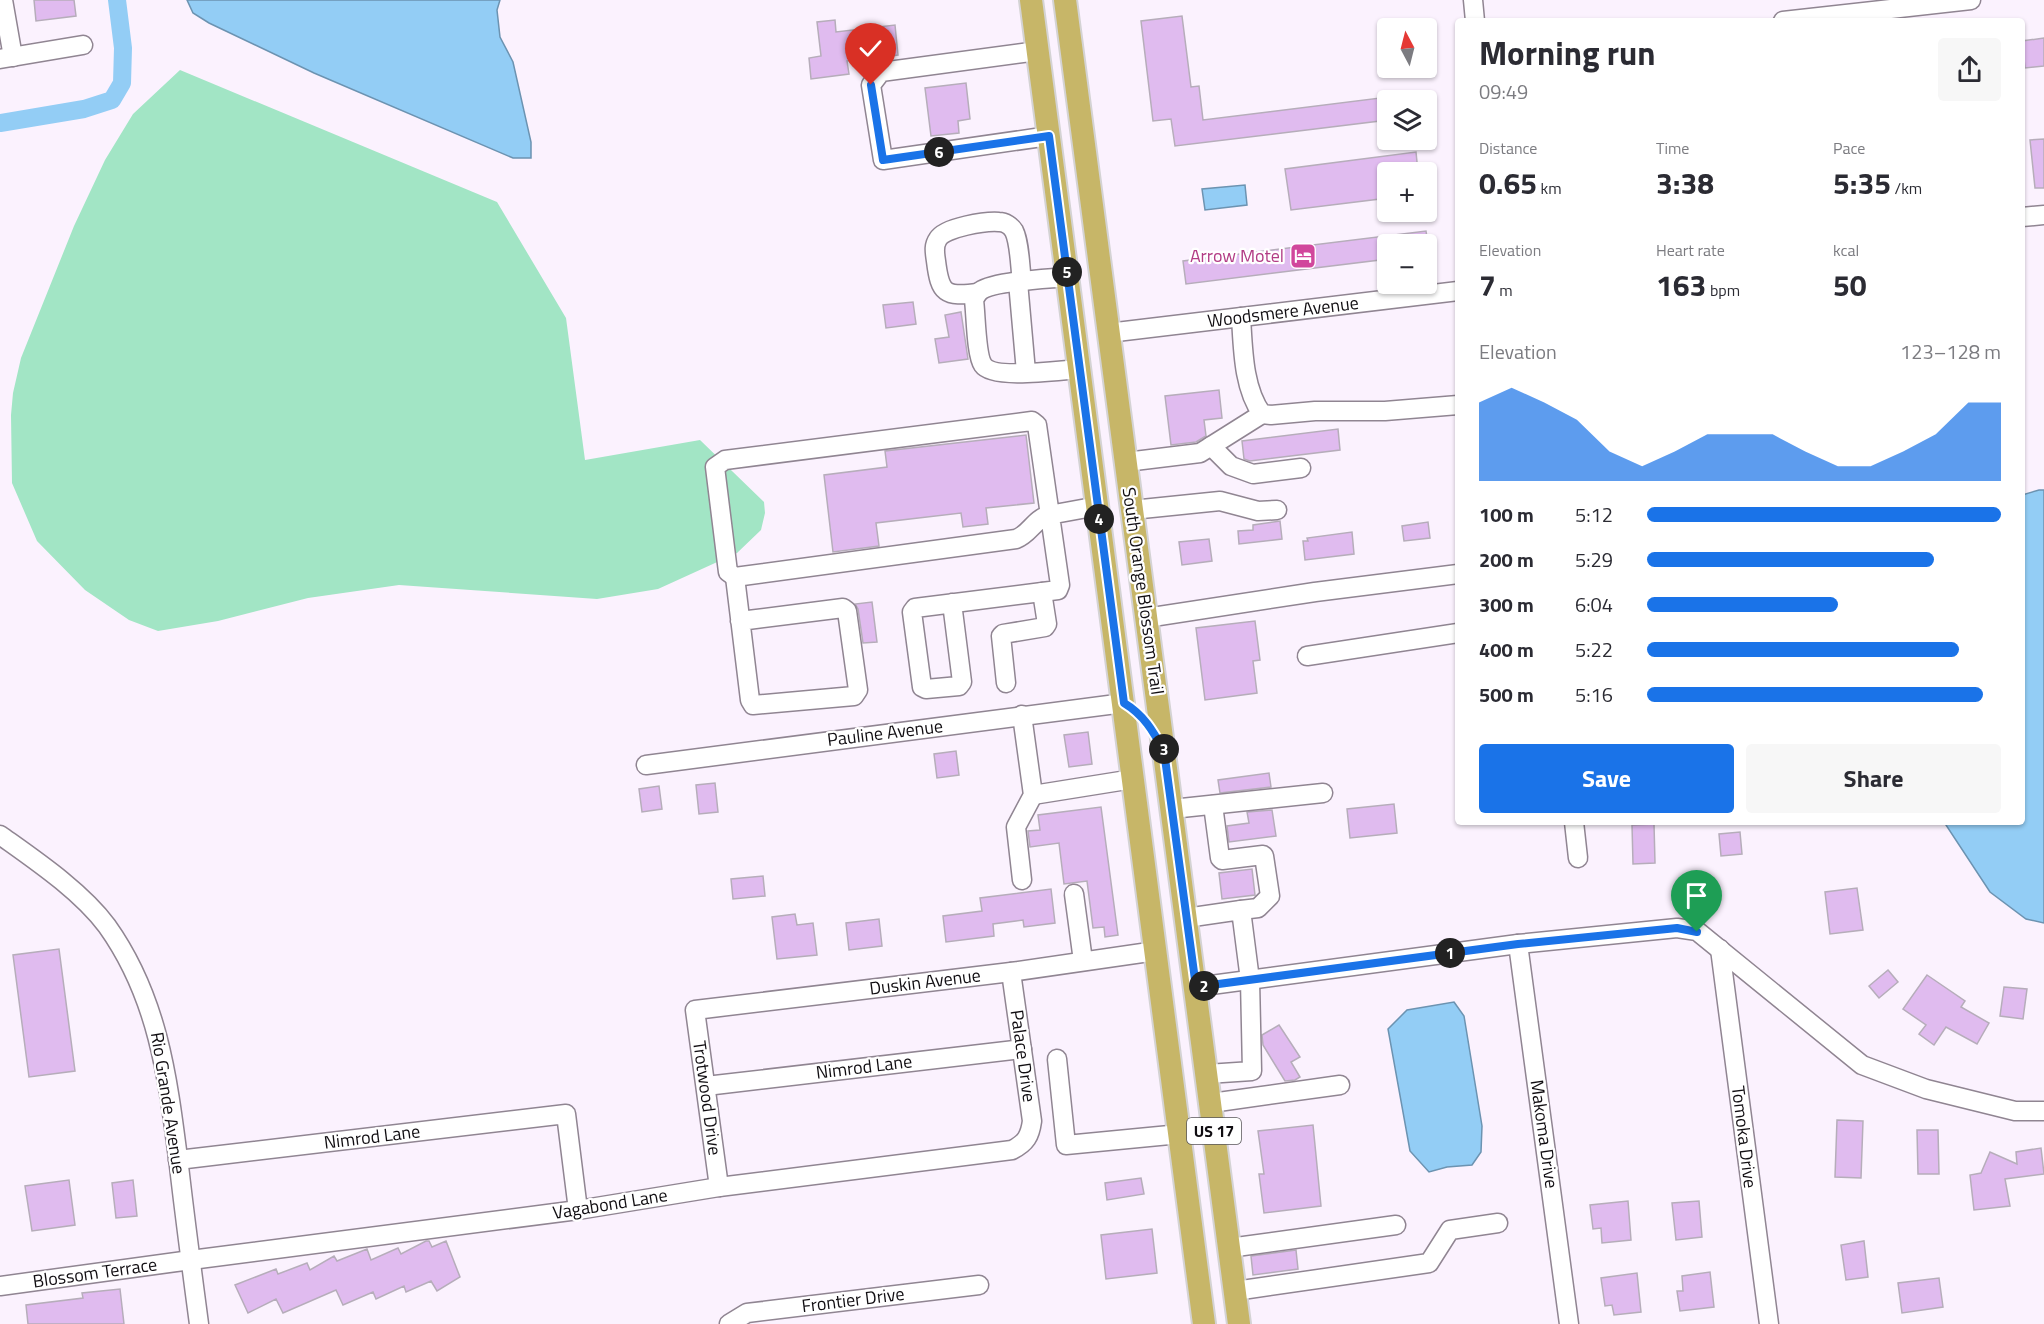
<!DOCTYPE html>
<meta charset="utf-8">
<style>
body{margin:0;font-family:"Titillium Web",sans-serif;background:#f7f7f7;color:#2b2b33;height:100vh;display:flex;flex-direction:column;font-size:22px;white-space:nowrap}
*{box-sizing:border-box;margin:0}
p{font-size:20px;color:#7c7c81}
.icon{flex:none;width:33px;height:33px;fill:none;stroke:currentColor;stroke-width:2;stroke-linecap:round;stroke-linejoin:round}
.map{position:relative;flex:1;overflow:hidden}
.side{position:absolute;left:1455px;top:18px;width:570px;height:807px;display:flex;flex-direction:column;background:#fff;border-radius:6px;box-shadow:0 2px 4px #0004}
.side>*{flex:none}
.needle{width:39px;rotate:353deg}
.controls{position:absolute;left:1377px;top:18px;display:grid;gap:12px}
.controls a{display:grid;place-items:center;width:60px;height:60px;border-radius:6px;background:#fff;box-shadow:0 2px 4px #0004;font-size:30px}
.pin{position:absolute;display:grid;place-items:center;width:51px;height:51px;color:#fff;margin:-62px -26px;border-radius:50% 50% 50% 0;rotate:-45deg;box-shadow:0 0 6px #0007}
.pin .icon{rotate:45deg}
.km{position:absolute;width:30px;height:30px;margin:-15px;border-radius:50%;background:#222;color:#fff;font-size:16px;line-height:30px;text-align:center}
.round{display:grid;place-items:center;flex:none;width:63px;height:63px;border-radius:6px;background:#f7f7f7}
.summary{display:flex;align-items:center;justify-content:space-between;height:102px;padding:0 24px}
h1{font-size:33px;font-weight:700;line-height:45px}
.figures{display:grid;grid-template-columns:repeat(3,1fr);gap:9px;height:102px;padding:6px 24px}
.figures div{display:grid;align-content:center}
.figures b{font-size:30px;font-weight:700}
.figures small{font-size:16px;font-weight:400}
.figures p{font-size:16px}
.chart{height:168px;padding:12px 24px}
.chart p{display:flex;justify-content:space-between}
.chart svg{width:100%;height:108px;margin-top:6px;fill:#1a73e8;opacity:.7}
.action{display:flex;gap:12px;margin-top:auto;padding:12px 24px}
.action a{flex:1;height:69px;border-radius:6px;background:#1a73e8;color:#fff;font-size:24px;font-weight:700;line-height:69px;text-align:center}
.action a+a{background:#f7f7f7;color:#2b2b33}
ul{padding:0 24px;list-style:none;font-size:20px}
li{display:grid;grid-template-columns:96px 72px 1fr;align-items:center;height:45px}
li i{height:15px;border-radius:8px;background:#1a73e8}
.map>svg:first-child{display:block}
</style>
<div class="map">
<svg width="2044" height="1324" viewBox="0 0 2044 1324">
<rect width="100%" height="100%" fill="#fbf2fe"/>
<polygon fill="#a2e5c5" points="180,70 497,202 566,318 585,460 700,440 764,502 765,513 761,530 737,553 658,589 597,599 399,585 308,598 218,621 158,631 129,620 85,590 37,541 12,483 11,415 13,393 21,358 74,226 105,160 133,114"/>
<g fill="#93cdf5" stroke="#6c93b1" stroke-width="1.5">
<polygon points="187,0 500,0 497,10 500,37 513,62 531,142 531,158 513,158 314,73 209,23 193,13"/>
<polygon points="1245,185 1247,205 1205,210 1202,189"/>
<polygon points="2039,490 2044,490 2044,923 2026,919 1990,892 1944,822 2022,822 2022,495"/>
<polygon points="1454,1002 1464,1016 1482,1126 1481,1152 1472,1165 1447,1167 1429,1172 1410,1151 1388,1029 1407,1010"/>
</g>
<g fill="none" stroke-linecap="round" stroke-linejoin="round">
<polyline stroke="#93cdf5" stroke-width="18" points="0,123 84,109 112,100 122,83 123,48 117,0"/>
</g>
<g fill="#e0bbef" stroke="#b6adba" stroke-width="1.5">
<polygon points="34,0 74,0 76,16 36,21"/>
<polygon points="1182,16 1191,87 1199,86 1203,120 1388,97 1388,120 1175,146 1171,119 1153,121 1141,21"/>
<polygon points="835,20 836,32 895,25 898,55 847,61 849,74 811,79 809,58 821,56 817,22"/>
<polygon points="2044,38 2044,66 2025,68 2022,41"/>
<polygon points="966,83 970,119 958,121 959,133 931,136 925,88"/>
<polygon points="2044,139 2044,188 2035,188 2030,140"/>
<polygon points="1416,152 1418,172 1388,172 1388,198 1291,210 1285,169"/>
<polygon points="1426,231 1428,244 1388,244 1388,259 1186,284 1183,261"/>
<polygon points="913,302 916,324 886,328 883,305"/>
<polygon points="961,312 968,359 939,363 935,339 949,337 945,315"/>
<polygon points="1219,390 1222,418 1204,420 1206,436 1196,442 1171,445 1165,396"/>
<polygon points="1338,429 1340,450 1250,461 1244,459 1242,441"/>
<polygon points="1026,435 1034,503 986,508 988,524 963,527 961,513 876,523 879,546 833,552 824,475 887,467 885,451"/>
<polygon points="1280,521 1282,539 1239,544 1238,531 1253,530 1253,525"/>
<polygon points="1428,522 1430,538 1404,541 1402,526"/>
<polygon points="1352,532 1354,554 1305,560 1303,541 1308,541 1307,538"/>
<polygon points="1209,539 1212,561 1182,565 1179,542"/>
<polygon points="872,602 877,642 863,643 858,609 855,604"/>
<polygon points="1255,621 1260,660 1253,661 1257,693 1205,700 1196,628"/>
<polygon points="1088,732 1092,764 1069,767 1064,735"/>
<polygon points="956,751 959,775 937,778 934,754"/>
<polygon points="1269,773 1271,787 1220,793 1218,780"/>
<polygon points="715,783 718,812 699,814 696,785"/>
<polygon points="659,786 662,809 642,812 639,789"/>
<polygon points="1394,804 1397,833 1350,838 1347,809"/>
<polygon points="1101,807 1118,935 1105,937 1104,927 1093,928 1087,881 1064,884 1059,843 1030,847 1028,831 1040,830 1038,815"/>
<polygon points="1272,810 1276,836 1229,842 1227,826 1249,823 1247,812"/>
<polygon points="1654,824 1655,863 1633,864 1632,825"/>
<polygon points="1740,832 1742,854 1721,856 1719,834"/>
<polygon points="1252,869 1255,895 1222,899 1219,873"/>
<polygon points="763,876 765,896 733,899 731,879"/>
<polygon points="1857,888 1863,930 1830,934 1825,892"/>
<polygon points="1051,889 1055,923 1024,927 1023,920 993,924 994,936 946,942 943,916 982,911 980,898"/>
<polygon points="795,914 797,925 813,923 817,955 777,959 772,917"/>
<polygon points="879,919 882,946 849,950 846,923"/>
<polygon points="59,949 75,1071 29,1077 13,955"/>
<polygon points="1888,970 1898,982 1879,998 1869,986"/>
<polygon points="1927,975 1965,1001 1961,1007 1989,1023 1977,1044 1946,1027 1934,1045 1919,1034 1926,1025 1903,1009"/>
<polygon points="2004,987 2027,989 2023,1019 2000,1016"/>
<polygon points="1279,1025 1300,1057 1291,1062 1300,1077 1295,1080 1285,1081 1263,1045 1262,1035"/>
<polygon points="1837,1120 1863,1121 1861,1178 1835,1177"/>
<polygon points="1313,1125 1321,1206 1264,1213 1259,1174 1264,1174 1258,1131"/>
<polygon points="1917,1130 1938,1130 1939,1174 1918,1174"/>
<polygon points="2041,1148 2044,1174 2005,1179 2010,1206 1974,1210 1970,1175 1981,1173 1990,1152 2017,1164 2016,1152"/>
<polygon points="1141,1178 1144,1194 1107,1200 1105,1183"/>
<polygon points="69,1180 75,1225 32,1231 25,1186"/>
<polygon points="133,1180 137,1216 116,1218 112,1183"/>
<polygon points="1628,1201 1631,1240 1602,1243 1601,1228 1593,1229 1590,1205"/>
<polygon points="1699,1201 1702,1237 1676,1240 1672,1203"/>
<polygon points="1152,1229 1157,1273 1106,1279 1101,1235"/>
<polygon points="426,1241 429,1241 432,1247 446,1241 460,1277 437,1291 431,1281 406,1292 404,1286 376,1299 373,1292 343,1305 336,1290 283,1313 276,1299 248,1313 235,1285 276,1269 278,1274 307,1263 310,1270 334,1256 337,1261 367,1249 371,1260 398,1248 401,1254"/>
<polygon points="1864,1241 1868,1277 1846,1280 1841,1245"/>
<polygon points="1296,1250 1298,1269 1253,1275 1251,1256"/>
<polygon points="1710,1272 1714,1307 1680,1311 1677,1291 1683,1291 1682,1276"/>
<polygon points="1637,1273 1641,1312 1614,1315 1612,1305 1605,1306 1601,1278"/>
<polygon points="1939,1278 1943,1307 1902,1313 1898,1283"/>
<polygon points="120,1289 124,1324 28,1324 26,1305 83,1298 82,1293"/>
</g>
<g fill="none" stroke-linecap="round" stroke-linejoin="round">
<defs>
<g id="minor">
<polyline points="3,0 13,57"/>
<polyline points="1473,0 1475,21"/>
<polyline points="1783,21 1971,0"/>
<polyline points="1038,51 881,72 871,85 883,160 1049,136"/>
<polyline points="0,59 83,45"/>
<polyline points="2022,217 2044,215"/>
<path d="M 1067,277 C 1049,279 990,281 979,292 C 977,294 975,298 974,300 C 976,315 976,355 983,365 C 993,380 1061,370 1079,369"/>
<polyline points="1018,282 1026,372"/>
<path d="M 978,293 C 945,297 940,294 936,261 C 935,253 933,246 938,239 C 945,227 986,221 999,222 C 1005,222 1011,226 1014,231 C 1020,243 1020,268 1022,282"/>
<path d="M 1241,317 C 1243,348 1243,388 1262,414 L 1271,415 L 1315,411 L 1385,411 L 1458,405"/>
<polyline points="1108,333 1458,291"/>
<polyline points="1211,446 1231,466 1253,474 1301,468"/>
<polyline points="1126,462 1200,453 1262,414"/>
<polyline points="1132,510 1220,501 1258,511 1277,510"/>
<polyline points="735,577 750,700 753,705 854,696 858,690 847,611 843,608 740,621"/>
<path d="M 952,603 L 962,682 L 959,686 L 926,689 L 922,687 L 912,612 L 915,608 L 1058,590 L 1060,585 L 1037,425 L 1032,421 L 725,460 L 715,467 L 728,572 L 735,577 L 1016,539 C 1030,534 1034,519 1049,515 L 1098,506"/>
<polyline points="1146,618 1315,592 1458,574"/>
<polyline points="1307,656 1458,633"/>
<polyline points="1006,683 1001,636 1003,634 1045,627 1047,624 1042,592"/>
<polyline points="646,765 1124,703"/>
<polyline points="1033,795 1133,779"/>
<polyline points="1213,805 1220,858 1222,860 1263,855 1264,856 1270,896 1258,908 1241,910"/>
<polyline points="1172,809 1323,793"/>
<polyline points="1574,822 1578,858"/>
<path d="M 0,835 C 35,860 81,891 107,926 C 159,999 168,1080 179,1166 C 185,1219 192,1271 199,1324"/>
<polyline points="1022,880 1016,827 1033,795 1022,715"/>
<polyline points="1074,894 1083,961"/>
<polyline points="1186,918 1241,910 1250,980 1252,1071 1207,1074"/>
<polyline points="1518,944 1569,1324"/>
<polyline points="1720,949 1769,1324"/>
<polyline points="1196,987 1518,944 1677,928 1697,931 1862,1065 1926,1089 2015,1111 2044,1111"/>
<polyline points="1057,1059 1066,1145 1180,1134"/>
<polyline points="706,1086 1022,1049"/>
<polyline points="1211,1103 1340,1085"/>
<polyline points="178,1160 566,1114 578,1210"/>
<polyline points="719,1187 695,1010 1011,972 1156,951"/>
<polyline points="1229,1248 1396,1225"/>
<path d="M 0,1286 L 191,1260 L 578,1210 L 719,1187 L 1012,1150 C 1026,1143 1030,1136 1032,1121 L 1011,972"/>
<polyline points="1235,1291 1429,1263 1450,1230 1498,1223"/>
<polyline points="729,1324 747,1313 979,1285"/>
</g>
<g id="major">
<polyline points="1031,0 1204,1324"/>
<polyline points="1065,0 1239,1324"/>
</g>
</defs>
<use href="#minor" stroke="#908592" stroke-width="21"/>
<use href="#major" stroke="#d4d3d4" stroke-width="26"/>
<use href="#minor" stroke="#fff" stroke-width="18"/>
<use href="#major" stroke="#c7b668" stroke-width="22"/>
</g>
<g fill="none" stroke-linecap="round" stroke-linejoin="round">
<defs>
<path id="route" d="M 871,85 L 883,160 L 1049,136 L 1124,703 C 1144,715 1153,731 1164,751 L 1196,987 L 1518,944 L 1677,928 L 1697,932"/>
</defs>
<use href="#route" stroke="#fff" stroke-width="12"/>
<use href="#route" stroke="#1a73e8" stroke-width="8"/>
</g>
<defs>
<symbol id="hotel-square" viewBox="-11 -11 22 22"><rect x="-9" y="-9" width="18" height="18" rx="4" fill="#d1479c" stroke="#fff"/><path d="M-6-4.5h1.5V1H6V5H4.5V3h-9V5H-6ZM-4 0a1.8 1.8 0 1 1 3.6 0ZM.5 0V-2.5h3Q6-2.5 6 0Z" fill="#fff"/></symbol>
</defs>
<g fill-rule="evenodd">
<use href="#hotel-square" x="1288" y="241" width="30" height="30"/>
</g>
<g text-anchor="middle" stroke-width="4.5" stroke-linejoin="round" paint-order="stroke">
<rect fill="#fff" stroke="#585658" stroke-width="1.5" x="1187" y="1118" width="54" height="26" rx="4.5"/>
<g font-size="16" font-weight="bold" fill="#100d11">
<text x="1214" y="1137">US 17</text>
</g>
<g font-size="18" fill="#b23c85" stroke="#fff" text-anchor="end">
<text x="1284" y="262">Arrow Motel</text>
</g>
<g font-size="18" fill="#100d11" stroke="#fff">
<text transform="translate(1283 312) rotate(-7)" y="6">Woodsmere Avenue</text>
<text transform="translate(1143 591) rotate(82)" y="6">South Orange Blossom Trail</text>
<text transform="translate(885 733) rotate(-7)" y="6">Pauline Avenue</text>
<text transform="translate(925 982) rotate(-7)" y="6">Duskin Avenue</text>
<text transform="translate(1023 1056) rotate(82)" y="6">Palace Drive</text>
<text transform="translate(864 1067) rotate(-7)" y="6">Nimrod Lane</text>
<text transform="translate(707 1098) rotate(82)" y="6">Trotwood Drive</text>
<text transform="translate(168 1103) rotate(81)" y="6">Rio Grande Avenue</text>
<text transform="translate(1544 1134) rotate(82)" y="6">Makoma Drive</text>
<text transform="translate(372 1137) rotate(-7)" y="6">Nimrod Lane</text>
<text transform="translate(1744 1137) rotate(83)" y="6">Tomoka Drive</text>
<text transform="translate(610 1204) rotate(-9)" y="6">Vagabond Lane</text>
<text transform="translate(95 1273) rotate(-8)" y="6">Blossom Terrace</text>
<text transform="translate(853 1300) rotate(-7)" y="6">Frontier Drive</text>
</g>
</g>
</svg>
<div class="controls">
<a><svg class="needle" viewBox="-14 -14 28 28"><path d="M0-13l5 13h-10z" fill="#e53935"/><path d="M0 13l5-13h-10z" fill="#7c7c81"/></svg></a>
<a><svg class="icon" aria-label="layers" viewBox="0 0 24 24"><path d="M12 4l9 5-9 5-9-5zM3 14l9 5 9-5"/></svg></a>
<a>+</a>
<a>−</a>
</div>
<div class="pin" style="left:1697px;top:932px;background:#1e9e55"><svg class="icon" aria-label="arrive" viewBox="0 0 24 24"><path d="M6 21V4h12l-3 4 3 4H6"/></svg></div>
<div class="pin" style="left:871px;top:85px;background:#d93025"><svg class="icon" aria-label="check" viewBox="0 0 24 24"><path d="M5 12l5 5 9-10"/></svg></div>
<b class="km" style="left:1450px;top:953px">1</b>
<b class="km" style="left:1204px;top:986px">2</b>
<b class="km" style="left:1164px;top:749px">3</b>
<b class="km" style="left:1099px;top:519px">4</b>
<b class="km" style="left:1067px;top:272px">5</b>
<b class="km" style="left:939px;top:152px">6</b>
<section class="side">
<div class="summary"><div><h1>Morning run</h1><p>09:49</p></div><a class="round"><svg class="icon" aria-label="share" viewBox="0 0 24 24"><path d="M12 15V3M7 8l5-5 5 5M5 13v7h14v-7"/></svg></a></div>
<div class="figures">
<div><p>Distance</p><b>0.65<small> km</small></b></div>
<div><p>Time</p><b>3:38</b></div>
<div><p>Pace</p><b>5:35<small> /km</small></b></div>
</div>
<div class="figures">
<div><p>Elevation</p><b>7<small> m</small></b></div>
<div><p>Heart rate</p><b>163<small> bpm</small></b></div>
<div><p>kcal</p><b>50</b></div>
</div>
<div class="chart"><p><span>Elevation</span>123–128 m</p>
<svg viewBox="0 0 160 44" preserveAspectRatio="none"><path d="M0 44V12L10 6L20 12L30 19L40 32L50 38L60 32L70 25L80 25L90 25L100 32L110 38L120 38L130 32L140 25L150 12L160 12V44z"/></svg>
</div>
<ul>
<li><b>100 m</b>5:12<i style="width:100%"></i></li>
<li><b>200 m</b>5:29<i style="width:81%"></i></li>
<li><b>300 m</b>6:04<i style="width:54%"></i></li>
<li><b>400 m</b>5:22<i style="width:88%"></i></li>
<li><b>500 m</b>5:16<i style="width:95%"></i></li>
</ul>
<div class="action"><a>Save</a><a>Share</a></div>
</section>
</div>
